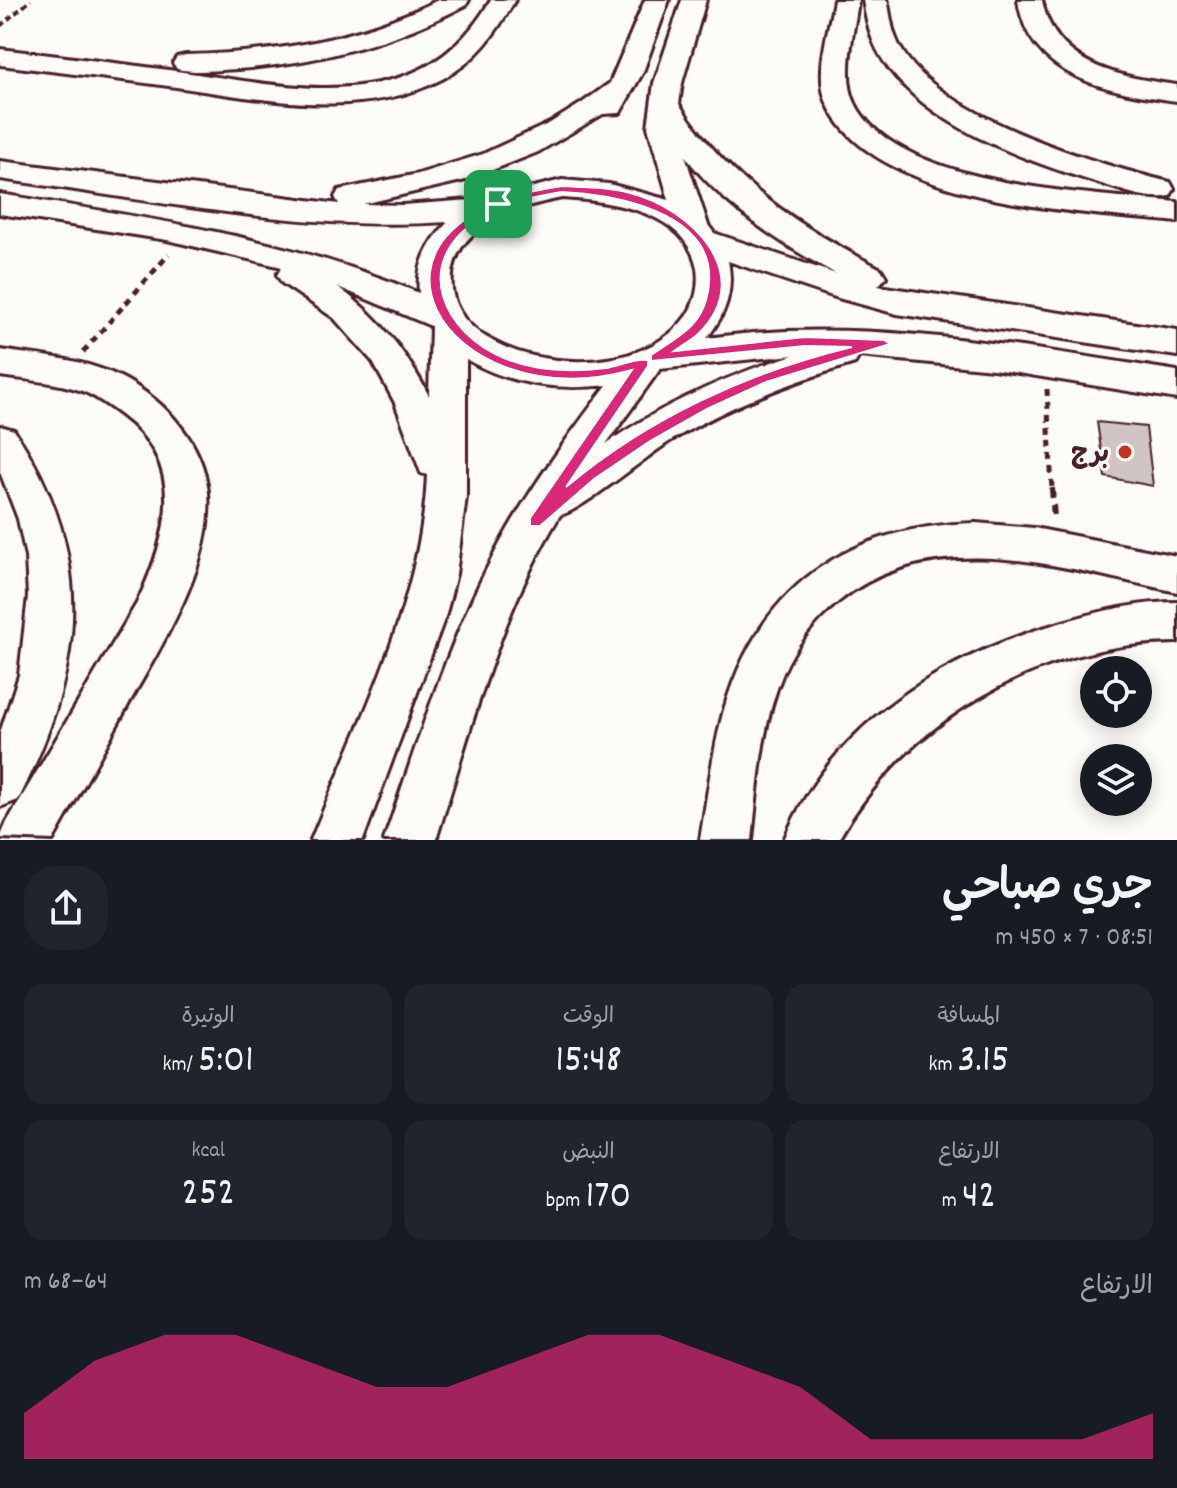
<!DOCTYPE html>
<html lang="ar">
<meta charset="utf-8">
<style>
body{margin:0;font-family:Dekko,"Playpen Sans Arabic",sans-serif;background:#20242c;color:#f1f3f6;direction:rtl;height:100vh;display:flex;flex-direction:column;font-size:30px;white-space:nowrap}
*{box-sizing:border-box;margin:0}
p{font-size:26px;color:#9ea1a6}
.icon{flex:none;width:44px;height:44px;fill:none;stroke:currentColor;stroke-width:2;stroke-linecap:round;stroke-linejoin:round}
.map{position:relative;height:840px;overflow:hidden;direction:ltr}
.details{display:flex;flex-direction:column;background:#171b24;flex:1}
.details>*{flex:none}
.buttons{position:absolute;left:1080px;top:656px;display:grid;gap:16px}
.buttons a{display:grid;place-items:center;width:72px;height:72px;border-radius:50%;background:#171b24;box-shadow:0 4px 20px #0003;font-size:40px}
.pin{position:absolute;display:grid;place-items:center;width:68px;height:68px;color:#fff;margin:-34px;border-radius:16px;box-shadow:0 4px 12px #0006}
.round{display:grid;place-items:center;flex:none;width:84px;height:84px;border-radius:32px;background:#20242c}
.headline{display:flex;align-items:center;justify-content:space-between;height:136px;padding:0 24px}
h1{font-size:44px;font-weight:600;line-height:60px}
.figures{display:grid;grid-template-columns:repeat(3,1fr);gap:12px;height:136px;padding:8px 24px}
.figures div{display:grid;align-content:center;border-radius:20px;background:#20242c;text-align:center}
.figures b{font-size:40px;font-weight:600}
.figures small{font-size:22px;font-weight:400}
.figures p{font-size:22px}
.chart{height:224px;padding:16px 24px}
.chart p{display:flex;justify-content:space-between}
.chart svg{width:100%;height:144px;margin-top:8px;fill:#db2777;opacity:.7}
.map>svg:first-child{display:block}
</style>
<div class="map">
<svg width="1177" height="840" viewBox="0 0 1177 840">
<rect width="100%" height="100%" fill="#fdfcf7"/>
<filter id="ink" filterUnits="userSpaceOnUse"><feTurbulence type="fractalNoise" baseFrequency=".0125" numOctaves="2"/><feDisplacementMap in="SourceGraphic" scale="16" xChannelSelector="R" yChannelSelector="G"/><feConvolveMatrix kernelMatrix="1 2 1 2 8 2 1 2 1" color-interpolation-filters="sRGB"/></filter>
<g filter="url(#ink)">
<polygon fill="#d0c5c4" stroke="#4a1f2b" stroke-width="2" points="1097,422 1146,427 1153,486 1105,477"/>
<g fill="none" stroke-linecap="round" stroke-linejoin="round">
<defs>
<g id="minor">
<path d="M 438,0 L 469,0 L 466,5 C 394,43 318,63 238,69 C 218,70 196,73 177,69 L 173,63 L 177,57 L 186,55 C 275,53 358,40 438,0 Z"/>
<path d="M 491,0 L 515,0 C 496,33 477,61 442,79 C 361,121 262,99 176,87 C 118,79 59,72 0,65 L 0,49 C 59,56 117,63 176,71 C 253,81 349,105 423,68 C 454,52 473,29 491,0 Z"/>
<path d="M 645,0 L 669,0 L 643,72 L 620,113 L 603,114 L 538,152 L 470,179 L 363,204 L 403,205 L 485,199 L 562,180 L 609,184 L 669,200 L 648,127 L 654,83 L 682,0 L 706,0 L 682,83 L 679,104 C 729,182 800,227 881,269 L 886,277 L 878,286 L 1177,330 L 1177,356 L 897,314 L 838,298 L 728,261 C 734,291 726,314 707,338 C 864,316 1021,347 1177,371 L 1177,399 L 993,369 L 859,356 L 855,363 C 791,382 730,405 672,440 C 647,455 580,512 560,515 C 499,615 471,729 436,840 L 384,840 C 418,743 447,643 496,551 C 527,492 567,438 607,385 C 558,391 510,385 466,359 L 466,497 L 456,574 L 446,614 L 363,840 L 311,840 C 358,724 422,602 427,475 L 421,473 L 395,403 L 373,362 L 334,318 L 282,283 L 277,275 L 282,267 L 167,240 L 0,214 L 0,194 C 145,218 282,236 419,293 C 416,264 429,242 448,222 C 298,232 148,199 0,179 L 0,161 L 339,204 L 335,197 L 339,190 L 418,174 L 483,154 L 550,123 L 582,103 L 610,83 ZM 685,156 C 724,207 780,243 836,274 L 714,233 L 708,225 ZM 562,198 C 611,201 686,211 697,268 C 699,282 697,297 690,310 C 655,372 545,372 491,340 C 471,329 455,313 452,289 C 446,228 514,207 562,198 ZM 338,287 L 431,326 L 429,396 C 406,352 379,317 338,287 ZM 793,355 C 727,376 663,404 606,444 L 660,369 Z"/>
<path d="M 834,0 L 858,0 C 855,30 841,74 855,103 C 895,187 1095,194 1177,202 L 1177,222 C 1082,212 871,204 827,103 C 814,74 829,30 834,0 Z"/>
<path d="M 863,0 L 887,0 C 890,12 891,25 895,36 C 923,114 1097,164 1170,182 L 1174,189 L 1170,196 C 1150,201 1124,191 1105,185 C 1036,164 944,133 896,77 C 874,52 868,31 863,0 Z"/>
<path d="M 1018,0 L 1042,0 C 1054,66 1120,77 1177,85 L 1177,101 C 1111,92 1029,79 1018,0 Z"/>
<path d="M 0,350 C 41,356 87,359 124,379 C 166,402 203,442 208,492 C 214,564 161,646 127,707 C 103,751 78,796 53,840 L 0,838 L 7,822 L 137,603 C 168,536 189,465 121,415 C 109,406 98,398 85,392 C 58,382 28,380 0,376 Z"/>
<path d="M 0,426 L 14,430 C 98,556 84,670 18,800 L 0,807 L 0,733 L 19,675 L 28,596 L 26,557 L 18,519 L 0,472 Z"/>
<path d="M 976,523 L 1034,528 L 1177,556 L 1177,592 C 1068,570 935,522 838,602 C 815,621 795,645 783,673 C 761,725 758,785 752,840 L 700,840 C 707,798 712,755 723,713 C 758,587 847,526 976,523 Z"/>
<path d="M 1177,602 L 1177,642 C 1040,642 905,721 838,840 L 784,840 C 833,723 945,655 1063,622 C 1100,611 1138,602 1177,602 Z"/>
</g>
</defs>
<use href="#minor" stroke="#4a1f2b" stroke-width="6"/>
<polyline stroke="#4a1f2b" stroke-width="4" stroke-dasharray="6 4" stroke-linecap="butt" points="0,26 31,0"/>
<g stroke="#4a1f2b" stroke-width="5" stroke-dasharray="7 6" stroke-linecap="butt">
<polyline points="83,352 169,254"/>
<polyline points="1047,389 1052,490"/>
</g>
<polyline stroke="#4a1f2b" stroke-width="6" stroke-dasharray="10 7" stroke-linecap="butt" points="1052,488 1054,519"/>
<use href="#minor" fill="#fdfcf7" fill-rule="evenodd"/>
</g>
</g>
<path fill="#db2777" stroke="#fff" stroke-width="2" fill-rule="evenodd" d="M 562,186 C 585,187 608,187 630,193 C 690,208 758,274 699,333 C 692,340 682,345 674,351 L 805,337 L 884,340 L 890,344 L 766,382 L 707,409 L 650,441 L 594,479 L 540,526 L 530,526 L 530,518 L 632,370 C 442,422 325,220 562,186 ZM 562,192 C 613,194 714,212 709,282 C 708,298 703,314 691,326 C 680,337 664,346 651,355 L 651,361 L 805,346 L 852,347 C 748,372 648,418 566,487 L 648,366 L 648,360 C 634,358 620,366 606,368 C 573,372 535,371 504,358 C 443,333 412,264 476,221 C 503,203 531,197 562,192 Z"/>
<circle fill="#c8321e" stroke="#fdfcf7" stroke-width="3" cx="1125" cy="452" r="8"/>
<g text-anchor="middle" stroke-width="6" stroke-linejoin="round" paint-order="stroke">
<g font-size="26" font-weight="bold" fill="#4a1f2b" stroke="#fdfcf7" text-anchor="end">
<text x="1109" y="461">برج</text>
</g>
</g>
</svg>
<div class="buttons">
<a><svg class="icon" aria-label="locate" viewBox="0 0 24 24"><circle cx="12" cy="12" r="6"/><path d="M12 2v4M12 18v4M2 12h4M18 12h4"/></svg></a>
<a><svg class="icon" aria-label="layers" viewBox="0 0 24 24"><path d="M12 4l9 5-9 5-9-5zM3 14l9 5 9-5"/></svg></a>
</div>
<div class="pin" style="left:498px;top:204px;background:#1e9e55"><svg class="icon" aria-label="arrive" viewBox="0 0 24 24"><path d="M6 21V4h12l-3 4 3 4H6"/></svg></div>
</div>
<section class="details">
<div class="headline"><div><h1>جري صباحي</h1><p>08:51 · 7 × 450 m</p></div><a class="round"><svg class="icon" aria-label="share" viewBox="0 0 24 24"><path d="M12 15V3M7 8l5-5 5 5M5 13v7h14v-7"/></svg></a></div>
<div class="figures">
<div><p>المسافة</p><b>3.15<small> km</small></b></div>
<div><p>الوقت</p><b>15:48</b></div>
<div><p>الوتيرة</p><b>5:01<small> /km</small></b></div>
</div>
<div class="figures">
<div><p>الارتفاع</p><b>42<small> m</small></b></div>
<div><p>النبض</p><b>170<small> bpm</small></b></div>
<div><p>kcal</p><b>252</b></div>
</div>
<div class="chart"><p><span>الارتفاع</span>64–68 m</p>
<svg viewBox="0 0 160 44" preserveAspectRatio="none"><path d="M0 44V30L10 14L20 6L30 6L40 14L50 22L60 22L70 14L80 6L90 6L100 14L110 22L120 38L130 38L140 38L150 38L160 30V44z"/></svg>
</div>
</section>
